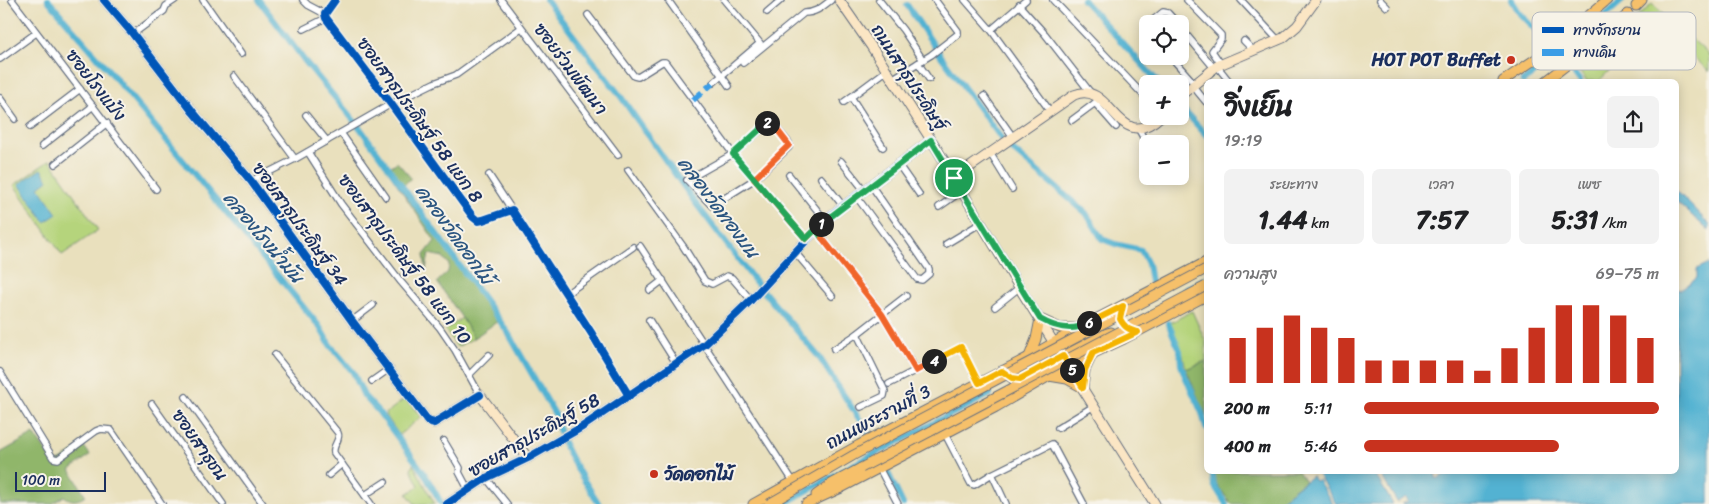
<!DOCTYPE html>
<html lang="th">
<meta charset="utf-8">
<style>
body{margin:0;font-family:Sriracha,"Playpen Sans Thai",sans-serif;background:#f2f2f2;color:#202124;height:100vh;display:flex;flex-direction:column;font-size:19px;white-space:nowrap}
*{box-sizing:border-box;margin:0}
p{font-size:16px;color:#757577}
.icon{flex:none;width:28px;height:28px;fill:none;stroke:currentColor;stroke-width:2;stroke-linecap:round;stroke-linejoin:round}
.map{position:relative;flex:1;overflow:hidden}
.details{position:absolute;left:1204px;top:79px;width:475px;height:395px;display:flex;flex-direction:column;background:#fff;border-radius:8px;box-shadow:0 2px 12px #0003}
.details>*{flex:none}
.controls{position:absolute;left:1139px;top:15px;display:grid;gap:10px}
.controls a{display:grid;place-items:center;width:50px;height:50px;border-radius:8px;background:#fff;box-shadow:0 2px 12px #0003;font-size:25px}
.scale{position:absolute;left:15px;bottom:12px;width:91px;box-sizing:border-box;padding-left:5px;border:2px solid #1b2f5e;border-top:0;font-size:14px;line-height:18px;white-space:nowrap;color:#1b2f5e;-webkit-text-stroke:4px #f7f3e8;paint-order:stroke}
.pin{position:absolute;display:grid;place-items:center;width:42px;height:42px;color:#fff;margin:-21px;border:2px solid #fff;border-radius:50%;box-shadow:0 1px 5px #0007}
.km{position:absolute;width:25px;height:25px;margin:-12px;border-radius:50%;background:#222;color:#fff;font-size:14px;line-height:25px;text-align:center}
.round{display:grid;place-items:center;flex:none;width:52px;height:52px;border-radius:8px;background:#f2f2f2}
.headline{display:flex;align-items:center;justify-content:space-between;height:85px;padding:0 20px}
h1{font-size:28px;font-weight:700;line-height:38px}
.metrics{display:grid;grid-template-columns:repeat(3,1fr);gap:8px;height:85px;padding:5px 20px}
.metrics div{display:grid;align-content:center;border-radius:8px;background:#f2f2f2;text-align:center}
.metrics b{font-size:25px;font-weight:700}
.metrics small{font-size:14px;font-weight:400}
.metrics p{font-size:14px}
.chart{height:140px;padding:10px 20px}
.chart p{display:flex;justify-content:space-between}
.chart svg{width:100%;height:90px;margin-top:5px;stroke:#c8321e;stroke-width:6}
ul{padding:0 20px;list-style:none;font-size:16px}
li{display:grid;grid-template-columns:80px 60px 1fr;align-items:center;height:38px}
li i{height:12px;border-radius:6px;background:#c8321e}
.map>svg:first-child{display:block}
</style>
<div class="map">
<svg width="1709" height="504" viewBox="0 0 1709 504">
<rect width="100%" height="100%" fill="#f7f3e8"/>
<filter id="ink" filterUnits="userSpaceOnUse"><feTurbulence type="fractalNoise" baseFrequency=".02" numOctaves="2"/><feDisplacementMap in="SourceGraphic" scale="10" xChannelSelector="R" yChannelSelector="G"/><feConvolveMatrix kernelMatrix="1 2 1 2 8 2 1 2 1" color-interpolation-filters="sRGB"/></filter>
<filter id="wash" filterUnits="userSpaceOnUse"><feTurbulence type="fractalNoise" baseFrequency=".0096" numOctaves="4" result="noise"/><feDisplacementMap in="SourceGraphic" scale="20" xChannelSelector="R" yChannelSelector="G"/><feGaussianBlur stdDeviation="1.12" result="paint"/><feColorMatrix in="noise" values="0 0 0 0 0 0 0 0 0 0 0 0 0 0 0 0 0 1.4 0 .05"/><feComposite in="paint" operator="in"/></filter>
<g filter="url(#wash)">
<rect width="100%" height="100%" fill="#e9e0bd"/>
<g fill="#b5d47b" stroke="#68826c">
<polygon points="1652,4 1664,15 1599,81 1586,81 1578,69 1619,35"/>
<polygon points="1692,39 1709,55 1709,72 1684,47"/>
<polygon points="50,160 98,230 62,255 14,185"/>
<polygon points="1192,311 1206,342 1206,361 1186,369 1182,352 1170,323"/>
<polygon points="462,318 474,338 457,347 445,330"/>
<polygon points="406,398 421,417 399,435 385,414"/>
<polygon points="413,464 435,504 415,504 407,494 419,486 411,470"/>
</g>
<g fill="#90b66b" stroke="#567264">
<polygon points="397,162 411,178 404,185 498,321 474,338 462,318 437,282 448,272 449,264 443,257 429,254 426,269 424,255 435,241 387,169"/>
<polygon points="1206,361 1206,417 1186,369"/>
<path d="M 34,434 L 53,461 L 58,462 L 83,445 L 90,455 L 70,470 L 86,496 C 77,501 72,502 64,496 L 52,504 L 0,504 L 0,453 Z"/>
<polygon points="1215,471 1298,471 1305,481 1275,504 1231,504 1216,483"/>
</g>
<g fill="#53b2d2" stroke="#377098">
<polygon points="41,169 48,180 39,187 57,214 45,222 19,184"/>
<polygon points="1676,190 1709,224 1709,231 1676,201"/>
<polygon points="1709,263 1709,504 1402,504 1408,501 1406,497 1397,502 1381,475 1384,473 1383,471 1440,471 1435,474 1437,479 1447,473 1449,476 1459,471 1676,471 1676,290 1682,289 1697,278 1697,269"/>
<polygon points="1320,471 1373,471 1393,504 1336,504 1317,473"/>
<polygon points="1312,476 1315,481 1318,480 1333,504 1275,504"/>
</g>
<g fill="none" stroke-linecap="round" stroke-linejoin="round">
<g stroke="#53b2d2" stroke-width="6">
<polyline points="48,0 112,74 319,326 330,345 353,372 364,396 378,411 424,473 442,504"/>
<path d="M 259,0 L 304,60 L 360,128 L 507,331 L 556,416 C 561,449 582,476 599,504"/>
<polyline points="546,0 619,94 694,201 754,280 819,357 867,431"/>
<polyline points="1083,0 1160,84"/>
<polyline points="1511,0 1518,12 1560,55 1580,81"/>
<polyline points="907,5 941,56 1001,138"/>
<polyline points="1523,81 1560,55 1623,0"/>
<polyline points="1180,106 1206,135"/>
<polyline points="1009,147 1086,213 1102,239 1115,244 1141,250 1148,264 1151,282"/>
<polyline points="1185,290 1206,279"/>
<polyline points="1168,323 1180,351 1181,365 1185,376 1202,413 1206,428"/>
<polyline points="1212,471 1214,485 1226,504"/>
<polyline points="888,473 903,504"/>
<polyline points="784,504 849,467 990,394"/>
</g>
</g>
</g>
<g filter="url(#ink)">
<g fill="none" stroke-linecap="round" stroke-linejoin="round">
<defs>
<g id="street">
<polyline points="12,0 156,189"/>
<polyline points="203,0 241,54"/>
<polyline points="303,0 308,5 325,14"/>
<polyline points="335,0 325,14 326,18 391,104 473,217 478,221 483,220 512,210 592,334 629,396"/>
<polyline points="501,0 618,155"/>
<polyline points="668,0 729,86"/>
<polyline points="879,0 903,30 923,60"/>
<polyline points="965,0 991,30 1050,111"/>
<polyline points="1053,0 1148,100"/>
<polyline points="1187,0 1221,35 1221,39 1212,51 1221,64"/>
<polyline points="1241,0 1279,41"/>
<polyline points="1380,0 1387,7"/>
<polyline points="1019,5 1045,34 1090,92"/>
<polyline points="767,12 781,0"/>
<polyline points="588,15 634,76 638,77 662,62 665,62 733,154 806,239"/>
<polyline points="1152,21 1163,12 1168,13 1178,24"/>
<polyline points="1180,27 1214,68"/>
<polyline points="304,29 326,18"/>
<polyline points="991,30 1026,0"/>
<polyline points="133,34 164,11 166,6 175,0"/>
<polyline points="1244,41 1254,51"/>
<polyline points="1170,56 1194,83"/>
<polyline points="0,59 36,33"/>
<path d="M 743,63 L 804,13 C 816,13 822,7 831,0"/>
<polyline points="918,63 929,79"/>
<polyline points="1217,66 1229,81"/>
<polyline points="234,76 295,159"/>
<polyline points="892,79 931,55 958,34 958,31 935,0"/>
<polyline points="713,83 760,43 724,0"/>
<polyline points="1192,85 1206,102"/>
<polyline points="984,96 1013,137"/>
<polyline points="0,98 15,119"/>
<polyline points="1100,99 1095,103 1116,127"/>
<polyline points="844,102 851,97"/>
<polyline points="306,115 327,141"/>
<polyline points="1072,120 1095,103"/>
<polygon points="769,122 772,123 789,143 789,147 755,179 712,206 687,180 733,154"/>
<polyline points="30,127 80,89"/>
<polyline points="1138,128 1148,146"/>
<polyline points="341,133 386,197"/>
<polyline points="42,146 93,106"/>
<polyline points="883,147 851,97 886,71"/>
<polyline points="308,152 341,204 401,282 440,328 455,350 480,395"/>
<polyline points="990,153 1012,189"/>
<polyline points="841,161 864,190"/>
<polyline points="55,164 107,123"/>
<polyline points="898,164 919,194"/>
<polyline points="628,170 683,246 705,281 712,284 727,276 732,278 751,300"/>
<polyline points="489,175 512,210"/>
<polyline points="789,175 825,220"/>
<polyline points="821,178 843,206"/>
<polyline points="251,181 295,159 391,104 434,83 456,75 521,28"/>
<polyline points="856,196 917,279 922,280 929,274 929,269 871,185"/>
<polyline points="939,207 962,191"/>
<polyline points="815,229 882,314 916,371"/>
<polyline points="946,244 981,223"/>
<polyline points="640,246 793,481"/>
<polyline points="794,251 832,296"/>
<polyline points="650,290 663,280"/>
<polyline points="566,294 633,247"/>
<polyline points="995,307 1020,287"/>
<polyline points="649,320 676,363"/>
<polyline points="352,321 373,305"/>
<polyline points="857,334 885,391 884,396 861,407"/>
<polyline points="834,349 857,334 906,296"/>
<path d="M 275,355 L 338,433 C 341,440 332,445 334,453 L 371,504"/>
<polyline points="0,372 53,458 58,459 96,431 101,429 111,430 162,504"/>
<polyline points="469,375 489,355"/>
<polyline points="372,381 389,369"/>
<polyline points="889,384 961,347 979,383"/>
<polyline points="186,397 263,504"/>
<polyline points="152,404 223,504"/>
<polyline points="1058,428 1094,406"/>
<polyline points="945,434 971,484 974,485 992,474 1006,504"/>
<polyline points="444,441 460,468 459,472 468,489"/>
<polyline points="879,468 898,504"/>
<polyline points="992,474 1052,444 1084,504"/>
<polyline points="329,475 342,464"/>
<polyline points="486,478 507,504"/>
<polyline points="365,495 385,482"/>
</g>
<g id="secondary">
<polyline points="104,0 133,34 193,112 251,181 352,321 428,421 434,423 480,395 528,458"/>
<polyline points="839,0 871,46 937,149 1022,292 1155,504"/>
<polyline points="1180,96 1217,66 1283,38 1297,26 1316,0"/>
<path d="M 954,178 L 1074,95 C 1113,79 1117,157 1161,116"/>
<polyline points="447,504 486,478 528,458 582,427 705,344 751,300 825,220 931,140"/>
</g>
<g id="primary">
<polyline points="1636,6 1642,0"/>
<polyline points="1503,81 1546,52 1607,0"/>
<polyline points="1546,81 1598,41 1628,14"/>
<polyline points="1029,357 1036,339 1040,319 1060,328 1079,328"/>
<polyline points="1002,371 1012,378 1020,379 1107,333 1111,332 1120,337"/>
<polyline points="1049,376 1067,379 1083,388 1085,370 1093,353"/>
<polyline points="816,495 833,483 861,468"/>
<polyline points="753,504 859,445 1029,357 1079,328 1206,262"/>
<polyline points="806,504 839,489 996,407 1068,365 1124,339 1206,296"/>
</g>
</defs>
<use href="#street" stroke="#636d7f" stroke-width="8"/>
<use href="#secondary" stroke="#636d7f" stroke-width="11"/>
<use href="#primary" stroke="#636d7f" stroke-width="11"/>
<use href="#street" stroke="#fff" stroke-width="5.5"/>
<use href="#secondary" stroke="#fbe6c4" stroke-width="9"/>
<use href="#primary" stroke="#f6c06b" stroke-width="9"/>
<defs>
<g id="primary-bridge">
<polyline points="861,468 1206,286"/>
<polyline points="769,504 854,455 1206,269"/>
</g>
</defs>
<use href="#primary-bridge" stroke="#636d7f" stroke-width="11" stroke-linecap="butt"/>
<use href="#primary-bridge" stroke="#f6c06b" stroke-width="9"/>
<polyline stroke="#3b9de6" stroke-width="6" stroke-dasharray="12 6" stroke-linecap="butt" points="693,100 713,83"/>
<defs>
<g id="cycleway">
<polyline points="104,0 133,34 193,112 251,181 352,321 428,421 434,423 480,395"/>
<polyline points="335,0 325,14 326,18 391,104 473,217 478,221 483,220 512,210 592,334 629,396"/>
<polyline points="447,504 486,478 528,458 582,427 705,344 751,300 825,220 931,140"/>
</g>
</defs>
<use href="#cycleway" stroke="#f7f3e8" stroke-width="11"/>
<use href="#cycleway" stroke="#0057b8" stroke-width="8"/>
</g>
</g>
<g fill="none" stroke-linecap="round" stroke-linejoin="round" filter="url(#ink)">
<defs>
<polyline id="split-1" points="821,224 931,140 954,178"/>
<polyline id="split-2" points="767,123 772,123 789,145 754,179 806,239 821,224"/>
<polyline id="split-3" points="767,123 733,154 806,239 816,229 822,238"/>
<polyline id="split-4" points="822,238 882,314 916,371 934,361"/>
<polyline id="split-5" points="934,361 961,347 979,383 1002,371 1012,378 1020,379 1063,356 1072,370"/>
<path id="split-6" d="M 1072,370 L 1083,388 L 1085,370 L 1093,353 L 1138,332 C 1129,330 1125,328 1120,319 L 1123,306 L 1089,323"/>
<path id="split-7" d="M 954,178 L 1040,319 C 1056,328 1072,332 1089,323"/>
</defs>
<use href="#split-1" stroke="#fff" stroke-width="10"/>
<use href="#split-2" stroke="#fff" stroke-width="10"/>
<use href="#split-3" stroke="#fff" stroke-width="10"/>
<use href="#split-4" stroke="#fff" stroke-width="10"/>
<use href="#split-5" stroke="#fff" stroke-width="10"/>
<use href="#split-6" stroke="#fff" stroke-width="10"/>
<use href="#split-7" stroke="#fff" stroke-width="10"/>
<use href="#split-1" stroke="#22a559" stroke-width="6"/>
<use href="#split-2" stroke="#f0652b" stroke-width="6"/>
<use href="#split-3" stroke="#22a559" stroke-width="6"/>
<use href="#split-4" stroke="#f0652b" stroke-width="6"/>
<use href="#split-5" stroke="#f5b400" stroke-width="6"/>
<use href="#split-6" stroke="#f5b400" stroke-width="6"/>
<use href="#split-7" stroke="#22a559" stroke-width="6"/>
</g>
<g fill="#c8321e" stroke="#f7f3e8" stroke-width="2">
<circle cx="1511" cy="60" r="5"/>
<circle cx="654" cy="474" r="5"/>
</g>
<g text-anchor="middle" stroke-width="4" stroke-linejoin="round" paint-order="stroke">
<g font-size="18" font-weight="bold" fill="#1b2f5e" stroke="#f7f3e8" text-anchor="end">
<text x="1501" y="66">HOT POT Buffet</text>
<text x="664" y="480" text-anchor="start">วัดดอกไม้</text>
</g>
<g font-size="18" fill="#1b2f5e" stroke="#f7f3e8">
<text transform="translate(571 69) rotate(53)" y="6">ซอยร่วมพัฒนา</text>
<text transform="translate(909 77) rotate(57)" y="6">ถนนสาธุประดิษฐ์</text>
<text transform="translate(96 85) rotate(52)" y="6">ซอยโรงแป้ง</text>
<text transform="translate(420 120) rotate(54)" y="6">ซอยสาธุประดิษฐ์ 58 แยก 8</text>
<text transform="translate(300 224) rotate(54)" y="6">ซอยสาธุประดิษฐ์ 34</text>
<text transform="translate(405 259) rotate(53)" y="6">ซอยสาธุประดิษฐ์ 58 แยก 10</text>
<text transform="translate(878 417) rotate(-28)" y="6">ถนนพระรามที่ 3</text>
<text transform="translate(534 435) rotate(-30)" y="6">ซอยสาธุประดิษฐ์ 58</text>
<text transform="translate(200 445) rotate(55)" y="6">ซอยสาธุชน</text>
</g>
<g font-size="19" font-style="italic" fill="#2c5681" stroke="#f7f3e8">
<text transform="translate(719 207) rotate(53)" y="7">คลองวัดทองบน</text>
<text transform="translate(455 234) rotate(54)" y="7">คลองวัดดอกไม้</text>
<text transform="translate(264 237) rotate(50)" y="7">คลองโรงน้ำมัน</text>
</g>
</g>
<rect x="1532" y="12" width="164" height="58" rx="8" fill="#f7f3e8" stroke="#b5b8bf" stroke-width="1"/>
<rect x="1542" y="27" width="22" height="6" fill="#0057b8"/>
<rect x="1542" y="49" width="22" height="7" fill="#3b9de6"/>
<g font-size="14" fill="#1b2f5e">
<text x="1573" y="35">ทางจักรยาน</text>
<text x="1573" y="57">ทางเดิน</text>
</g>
</svg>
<div class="controls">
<a><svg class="icon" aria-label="locate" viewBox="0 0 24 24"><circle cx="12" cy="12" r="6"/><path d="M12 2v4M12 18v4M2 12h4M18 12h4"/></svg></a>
<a>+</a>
<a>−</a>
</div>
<div class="scale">100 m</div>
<div class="pin" style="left:954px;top:178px;background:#1e9e55"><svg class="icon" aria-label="arrive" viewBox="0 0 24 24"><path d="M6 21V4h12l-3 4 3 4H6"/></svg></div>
<b class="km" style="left:821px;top:224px">1</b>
<b class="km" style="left:767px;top:123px">2</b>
<b class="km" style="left:934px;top:361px">4</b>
<b class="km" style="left:1072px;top:370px">5</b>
<b class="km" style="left:1089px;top:323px">6</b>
<section class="details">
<div class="headline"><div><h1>วิ่งเย็น</h1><p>19:19</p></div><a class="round"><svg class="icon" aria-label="share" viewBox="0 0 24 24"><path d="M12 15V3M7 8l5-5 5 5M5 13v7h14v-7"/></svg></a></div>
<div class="metrics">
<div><p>ระยะทาง</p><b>1.44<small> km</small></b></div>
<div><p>เวลา</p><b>7:57</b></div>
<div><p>เพซ</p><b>5:31<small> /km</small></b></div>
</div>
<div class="chart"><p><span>ความสูง</span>69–75 m</p>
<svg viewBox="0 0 160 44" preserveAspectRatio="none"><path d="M5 44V22M15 44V17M25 44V11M35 44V17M45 44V22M55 44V33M65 44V33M75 44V33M85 44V33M95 44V38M105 44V27M115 44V17M125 44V6M135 44V6M145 44V11M155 44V22"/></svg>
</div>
<ul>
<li><b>200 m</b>5:11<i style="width:100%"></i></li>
<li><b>400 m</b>5:46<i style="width:66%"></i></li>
</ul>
</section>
</div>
